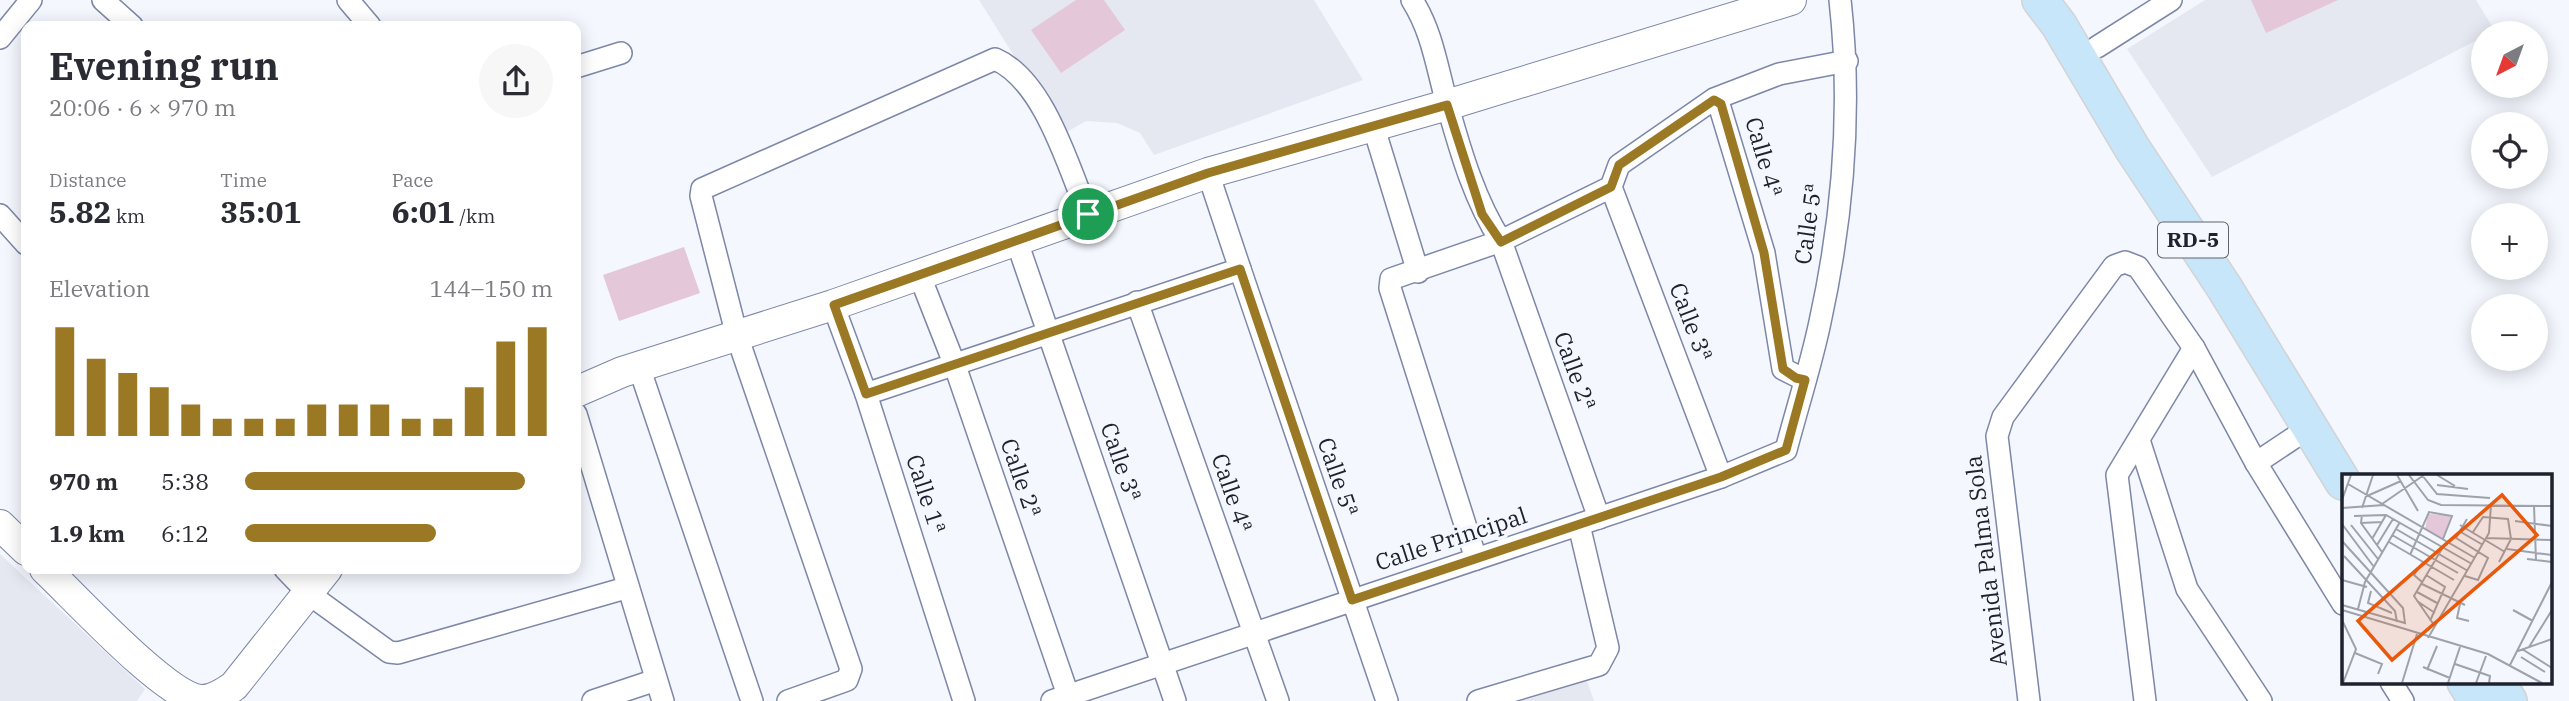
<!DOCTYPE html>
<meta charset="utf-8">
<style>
body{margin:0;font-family:"IBM Plex Serif",serif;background:#f7f7f7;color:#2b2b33;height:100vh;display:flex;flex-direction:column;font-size:26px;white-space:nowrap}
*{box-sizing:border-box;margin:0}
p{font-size:23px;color:#7c7c81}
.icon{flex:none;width:38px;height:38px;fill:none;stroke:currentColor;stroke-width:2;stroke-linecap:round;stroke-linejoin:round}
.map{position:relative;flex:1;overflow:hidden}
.panel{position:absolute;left:21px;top:21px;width:560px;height:553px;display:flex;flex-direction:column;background:#fff;border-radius:14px;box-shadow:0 4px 18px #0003}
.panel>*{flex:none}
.needle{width:46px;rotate:221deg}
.fabs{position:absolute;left:2471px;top:21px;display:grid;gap:14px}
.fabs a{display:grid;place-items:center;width:77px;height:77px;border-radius:50%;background:#fff;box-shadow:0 4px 18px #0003;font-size:35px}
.pin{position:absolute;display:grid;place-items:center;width:60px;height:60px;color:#fff;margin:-30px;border:4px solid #fff;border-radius:50%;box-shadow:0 2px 7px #0007}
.round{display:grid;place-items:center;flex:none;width:74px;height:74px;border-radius:37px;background:#f7f7f7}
.head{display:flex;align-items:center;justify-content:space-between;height:119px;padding:0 28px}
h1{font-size:38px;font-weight:700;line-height:52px}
.figures{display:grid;grid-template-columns:repeat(3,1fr);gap:10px;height:119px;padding:7px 28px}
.figures div{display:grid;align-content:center}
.figures b{font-size:30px;font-weight:700}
.figures small{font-size:19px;font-weight:400}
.figures p{font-size:19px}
.chart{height:196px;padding:14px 28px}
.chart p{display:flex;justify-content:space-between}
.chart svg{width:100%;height:126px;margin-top:7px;stroke:#9b7924;stroke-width:6}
ul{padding:0 28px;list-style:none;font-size:23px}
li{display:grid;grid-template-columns:112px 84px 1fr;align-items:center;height:52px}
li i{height:18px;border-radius:9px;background:#9b7924}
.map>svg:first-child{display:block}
</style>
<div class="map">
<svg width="2569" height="701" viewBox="0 0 2569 701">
<rect width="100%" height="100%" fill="#f4f7fe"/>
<g fill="#e5e8f0">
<polygon points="979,0 1314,0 1363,80 1154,155 1140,133 1117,123 1086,121 1063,134"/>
<polygon points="2205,0 2476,0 2495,31 2483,33 2483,37 2212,177 2127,49"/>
<polygon points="0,554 145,689 137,701 0,701"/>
<polygon points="1587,681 1594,701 1521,701"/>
</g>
<g fill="#e4c7d9">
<polygon points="1076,0 1104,0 1125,30 1061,73 1031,30"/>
<polygon points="2251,0 2338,0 2266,33"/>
<polygon points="684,247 700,293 619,321 603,275"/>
</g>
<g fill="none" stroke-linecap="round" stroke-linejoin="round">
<defs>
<g id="street">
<polyline points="103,0 132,26"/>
<polyline points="348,0 370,26"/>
<path d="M 1412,0 C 1433,33 1437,69 1448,107 C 1461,153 1475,201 1501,241 L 1599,518"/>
<polyline points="0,38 31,0"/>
<polyline points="2097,47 2171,0"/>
<polyline points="576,67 621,53"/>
<polyline points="1718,101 1764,253 1783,369 1805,380"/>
<polyline points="1373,125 1418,272"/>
<polyline points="1611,187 1721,477"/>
<polyline points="0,215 26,244"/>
<polyline points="1016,239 1175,701"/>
<polyline points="1240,269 1387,701"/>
<polyline points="919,274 954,363 1070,701"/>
<polyline points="1137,302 1278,701"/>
<polyline points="833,305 866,394 964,701"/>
<polyline points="639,367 752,701"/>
<polyline points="866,394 1240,269 1208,173"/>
<polyline points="576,414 663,701"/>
<polyline points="2139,440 2187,589 2261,701"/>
<polyline points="2256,463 2310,427"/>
<polyline points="1476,559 1390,288 1391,279 1501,241 1611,187 1619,165 1714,99 1779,74 1847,61"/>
<polyline points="285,569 309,594 389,652 398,653 626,588"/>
<polyline points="2391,682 2403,701"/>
<polyline points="593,701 656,680"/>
<path d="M 788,701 L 847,680 L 851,669 L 737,336 L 701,196 L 702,189 L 995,59 C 1044,80 1068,166 1088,214"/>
<path d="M 1052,701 L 1721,477 L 1786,450 C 1797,408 1811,365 1820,322 C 1843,217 1852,106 1840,0"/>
<polyline points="1478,701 1599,665 1608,648 1579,525"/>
<polyline points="2029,701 1997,436 2003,417 2114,266 2125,262 2138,267 2194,348 2256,463 2343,604"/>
<polyline points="2145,701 2117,475 2194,348"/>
</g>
<g id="secondary">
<polyline points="576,392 622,372 833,305 1208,173 1447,105 1791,0"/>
<polyline points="0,525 26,550"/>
<path d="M 45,569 C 75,597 165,696 200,700 C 212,701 224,693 234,686 L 327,569"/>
</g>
<g id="primary">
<polyline points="2040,0 2059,25 2132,148 2224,287 2343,482"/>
<polyline points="2465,682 2477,701"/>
<polyline points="2497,682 2509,701"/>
</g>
</defs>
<use href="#street" stroke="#7d87a7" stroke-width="24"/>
<use href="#secondary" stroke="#7d87a7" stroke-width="32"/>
<use href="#primary" stroke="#d2d3d5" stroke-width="38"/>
<use href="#street" stroke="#fff" stroke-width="21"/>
<use href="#secondary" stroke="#fff" stroke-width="30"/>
<use href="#primary" stroke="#c7e6fa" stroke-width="35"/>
</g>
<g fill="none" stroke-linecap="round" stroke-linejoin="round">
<defs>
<polygon id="route" points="1714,100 1721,104 1764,253 1783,369 1796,378 1805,380 1786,450 1721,477 1352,600 1240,269 866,394 834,305 1208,173 1447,105 1482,214 1501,242 1611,187 1619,165"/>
</defs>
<use href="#route" stroke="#fff" stroke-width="14"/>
<use href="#route" stroke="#9b7924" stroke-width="9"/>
</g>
<g text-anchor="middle" stroke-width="7" stroke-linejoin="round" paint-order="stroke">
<rect fill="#f4f7fe" stroke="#5e626c" stroke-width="2" x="2158" y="222.5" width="70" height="35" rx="5"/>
<g font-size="21" font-weight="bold" fill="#1e222e">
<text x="2193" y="247">RD-5</text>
</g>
<g font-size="23" fill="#1e222e" stroke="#f4f7fe">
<text transform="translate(1764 157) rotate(74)" y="8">Calle 4ª</text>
<text transform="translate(1808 224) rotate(-82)" y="8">Calle 5ª</text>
<text transform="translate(1691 322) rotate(69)" y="8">Calle 3ª</text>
<text transform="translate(1575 371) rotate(70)" y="8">Calle 2ª</text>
<text transform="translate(1121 462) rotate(71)" y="8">Calle 3ª</text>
<text transform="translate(1338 477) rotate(71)" y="8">Calle 5ª</text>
<text transform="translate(1021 478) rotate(71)" y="8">Calle 2ª</text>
<text transform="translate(1232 493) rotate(71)" y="8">Calle 4ª</text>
<text transform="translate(926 494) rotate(72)" y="8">Calle 1ª</text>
<text transform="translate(1451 539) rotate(-18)" y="8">Calle Principal</text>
<text transform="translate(1986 561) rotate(-97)" y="8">Avenida Palma Sola</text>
</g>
</g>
<g transform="translate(2342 474)">
<rect width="210" height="210" fill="#f4f7fe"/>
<path d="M 86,40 L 109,41 L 101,65 L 83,55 Z" fill="#e4c7d9"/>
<path fill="none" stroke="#9ea2ab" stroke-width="2" d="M 55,1 L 76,37M 67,1 L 86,26 L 99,31 L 210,32M 80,1 L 95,20 L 148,24M 95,1 L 113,12M 6,10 L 133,84M 95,11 L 126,15M 25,22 L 59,7M 0,26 L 9,1M 40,30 L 82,1M 192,32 L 194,86M 0,34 L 42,31M 20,34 L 31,1M 20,41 L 19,49 L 40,78M 12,42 L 44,41 L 130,90M 173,47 L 210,52M 19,49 L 40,48M 0,50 L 32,93M 9,51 L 36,85M 118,51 L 163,78M 54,55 L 126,97M 117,57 L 141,71M 131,58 L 141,43 L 166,45 L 169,65 L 157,88M 50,61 L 116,99M 144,64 L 210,66M 30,65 L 44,41M 0,67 L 61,134 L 63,149 L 0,131M 47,68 L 112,106M 35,71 L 51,45M 165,75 L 210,81M 68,81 L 87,38 L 110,42 L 101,65M 2,82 L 53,137 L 55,148M 185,85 L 210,88M 84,101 L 103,113 L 88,147M 123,102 L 136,106 L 146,84 L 114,64 L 125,45M 0,106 L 25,113M 80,108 L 72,101 L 81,88M 80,110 L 123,131M 29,117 L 26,129 L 50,139M 75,118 L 95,129M 75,127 L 93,139M 118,130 L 115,144 L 127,147M 16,135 L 23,108 L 58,48M 0,136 L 146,180 L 200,209M 171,136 L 191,147M 0,146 L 14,175 L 1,209M 92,151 L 72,122 L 101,73M 86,164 L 147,59 L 149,31M 187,173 L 210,136M 180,175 L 210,194M 176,177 L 210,165M 13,179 L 40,190 L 36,200M 179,183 L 203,198M 113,190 L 148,202 L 147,209M 168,191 L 210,108M 81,193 L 108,204M 85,196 L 95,172M 60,209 L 75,160M 106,209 L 118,173M 134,209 L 144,182"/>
<path fill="#e8590c" fill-opacity="0.15" stroke="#e8590c" stroke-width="3.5" d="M 160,21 L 195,61 L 50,186 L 16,147 Z"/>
<rect width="210" height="210" fill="none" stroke="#1e222e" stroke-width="3.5"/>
</g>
</svg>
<div class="fabs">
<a><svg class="needle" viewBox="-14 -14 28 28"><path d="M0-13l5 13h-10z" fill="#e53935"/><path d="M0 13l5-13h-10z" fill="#7c7c81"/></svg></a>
<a><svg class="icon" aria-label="locate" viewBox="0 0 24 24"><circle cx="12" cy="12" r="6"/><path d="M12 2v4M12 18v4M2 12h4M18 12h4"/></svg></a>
<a>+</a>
<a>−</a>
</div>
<div class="pin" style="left:1088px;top:214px;background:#1e9e55"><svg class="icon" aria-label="arrive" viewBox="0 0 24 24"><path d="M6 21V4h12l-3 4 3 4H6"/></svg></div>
<section class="panel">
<div class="head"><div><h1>Evening run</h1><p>20:06 · 6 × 970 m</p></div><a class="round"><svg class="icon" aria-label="share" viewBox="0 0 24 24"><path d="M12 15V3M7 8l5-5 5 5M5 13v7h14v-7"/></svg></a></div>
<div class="figures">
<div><p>Distance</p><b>5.82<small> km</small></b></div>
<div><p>Time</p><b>35:01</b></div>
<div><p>Pace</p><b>6:01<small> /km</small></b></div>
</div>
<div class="chart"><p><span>Elevation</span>144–150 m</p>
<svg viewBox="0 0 160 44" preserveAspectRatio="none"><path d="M5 44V6M15 44V17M25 44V22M35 44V27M45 44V33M55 44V38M65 44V38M75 44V38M85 44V33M95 44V33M105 44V33M115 44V38M125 44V38M135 44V27M145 44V11M155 44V6"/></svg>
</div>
<ul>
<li><b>970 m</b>5:38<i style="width:91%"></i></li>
<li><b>1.9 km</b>6:12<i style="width:62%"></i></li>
</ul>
</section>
</div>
